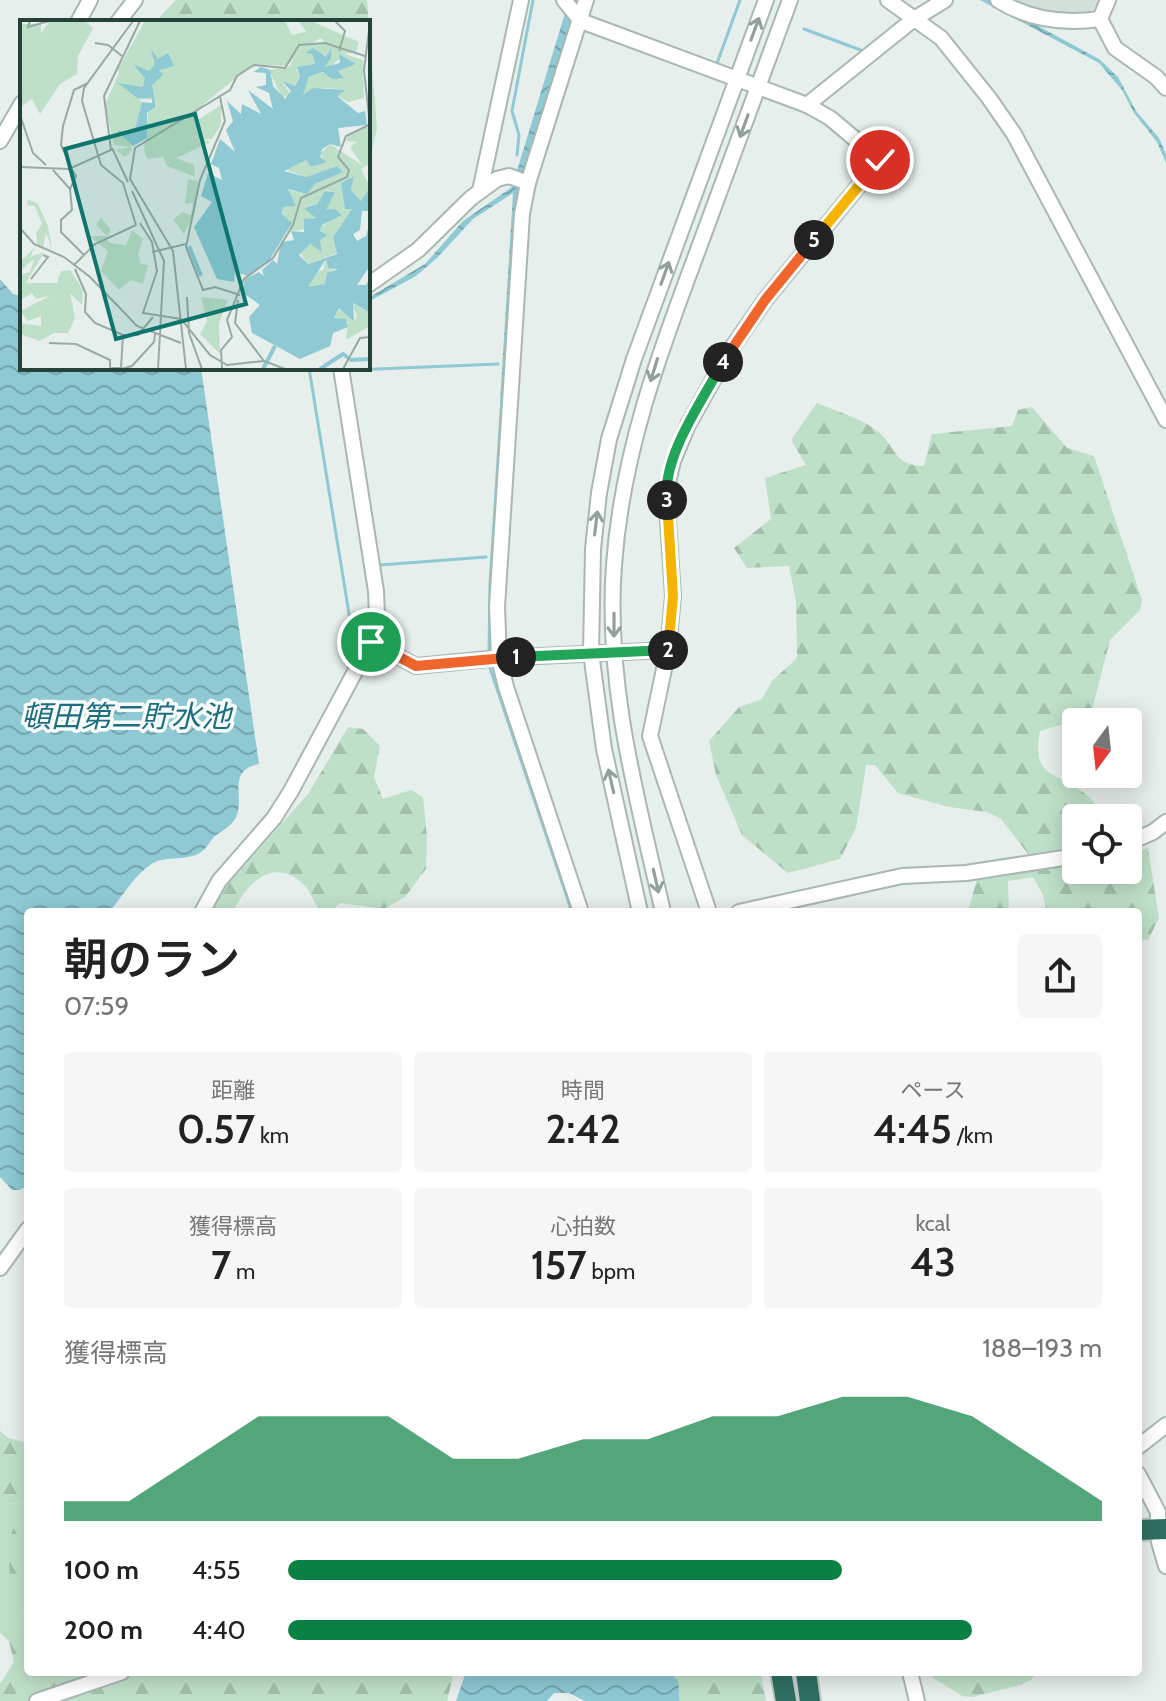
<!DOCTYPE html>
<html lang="ja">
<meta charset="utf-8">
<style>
body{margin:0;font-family:Cabin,"Noto Sans JP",sans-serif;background:#f6f6f6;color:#222;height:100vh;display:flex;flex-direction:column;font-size:30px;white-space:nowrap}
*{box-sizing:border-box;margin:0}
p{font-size:26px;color:#767676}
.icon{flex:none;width:44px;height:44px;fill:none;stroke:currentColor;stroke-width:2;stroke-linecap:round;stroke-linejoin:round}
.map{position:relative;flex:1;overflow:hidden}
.drawer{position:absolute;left:24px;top:908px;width:1118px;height:768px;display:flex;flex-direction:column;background:#fff;border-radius:8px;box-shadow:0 4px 20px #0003}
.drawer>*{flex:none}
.needle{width:52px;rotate:195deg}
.buttons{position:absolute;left:1062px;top:708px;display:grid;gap:16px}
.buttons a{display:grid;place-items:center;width:80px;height:80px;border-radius:8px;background:#fff;box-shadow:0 4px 20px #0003;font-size:40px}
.pin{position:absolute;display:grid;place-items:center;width:68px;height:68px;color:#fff;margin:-34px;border:4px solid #fff;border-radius:50%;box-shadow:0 2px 8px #0007}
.km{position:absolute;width:40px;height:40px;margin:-20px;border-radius:50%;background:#222;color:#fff;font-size:22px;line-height:40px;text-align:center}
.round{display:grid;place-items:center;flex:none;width:84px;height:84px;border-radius:8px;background:#f6f6f6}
.summary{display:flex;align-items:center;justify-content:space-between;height:136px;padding:0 40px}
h1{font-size:44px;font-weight:600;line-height:60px}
.figures{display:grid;grid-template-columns:repeat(3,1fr);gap:12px;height:136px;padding:8px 40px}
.figures div{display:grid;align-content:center;border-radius:8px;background:#f6f6f6;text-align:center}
.figures b{font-size:40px;font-weight:600}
.figures small{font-size:22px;font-weight:400}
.figures p{font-size:22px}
.chart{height:224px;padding:16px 40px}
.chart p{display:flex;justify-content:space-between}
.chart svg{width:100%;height:144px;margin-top:8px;fill:#0b8043;opacity:.7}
ul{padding:0 40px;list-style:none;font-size:26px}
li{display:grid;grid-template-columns:128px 96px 1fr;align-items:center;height:60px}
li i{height:20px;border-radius:10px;background:#0b8043}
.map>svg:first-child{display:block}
</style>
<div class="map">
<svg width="1166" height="1701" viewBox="0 0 1166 1701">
<defs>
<pattern id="forest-firs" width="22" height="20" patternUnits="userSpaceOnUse" patternTransform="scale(2)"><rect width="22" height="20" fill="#bfe0c8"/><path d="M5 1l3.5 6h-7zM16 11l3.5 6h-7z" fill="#a4c1ad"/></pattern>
<pattern id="water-waves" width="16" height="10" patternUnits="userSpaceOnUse" patternTransform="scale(2)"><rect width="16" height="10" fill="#8ec9d4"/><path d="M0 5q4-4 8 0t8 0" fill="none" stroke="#74a5ad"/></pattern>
</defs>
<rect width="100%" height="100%" fill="#e6efeb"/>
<polygon fill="#d4dfda" points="1005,0 1100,0 1094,9 1081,15 1046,16"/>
<polygon fill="#bfe0c8" points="0,1503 28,1504 28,1523 14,1527 28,1604 9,1641 0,1633"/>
<g fill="url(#forest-firs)">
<polygon points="176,0 367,0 377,128 371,155 368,157 368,22 155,22"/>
<path d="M 817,403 C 836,411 860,418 876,430 C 896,444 892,466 924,466 L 932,434 L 1012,426 L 1018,410 L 1032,407 L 1067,448 L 1094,456 L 1142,600 L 1140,610 L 1110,640 L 1093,706 L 1084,718 L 1040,731 C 1030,780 1059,771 1088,796 C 1094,801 1098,811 1102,818 L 1076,818 L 1076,870 L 1128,870 L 1128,854 L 1148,848 L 1159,918 L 1148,940 L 1138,939 L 1138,912 L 1047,912 L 1043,895 L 1033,877 L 1008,881 L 1009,912 L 968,912 L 977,879 L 1007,876 L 1029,855 L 1001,819 L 987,812 L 949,807 L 898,793 L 875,765 L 866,765 L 856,828 L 840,859 L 788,873 L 742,835 L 716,775 L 709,741 L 739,707 L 762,699 L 772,681 L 797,658 L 796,601 L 789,566 L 747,568 L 734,548 L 771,519 L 765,478 L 806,465 L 791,440 Z"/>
<path d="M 348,727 L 363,729 L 380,746 L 374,777 L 383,799 L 411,790 L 423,797 L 427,837 L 426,869 L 405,897 L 384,909 L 340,903 L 330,912 L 322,912 C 314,905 312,893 305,886 C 275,855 247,882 233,912 L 210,912 L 224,889 L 308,794 Z"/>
<polygon points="0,1431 8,1438 28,1443 28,1504 0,1503"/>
<polygon points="28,1523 28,1595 22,1583 10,1576 7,1543 14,1527"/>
<polygon points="28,1604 28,1672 454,1672 447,1701 0,1701 0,1684 14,1662 9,1641"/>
<polygon points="666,1672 761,1672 766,1701 680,1701 676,1676"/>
<polygon points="924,1672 1037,1672 1031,1680 1017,1686 972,1697 962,1696"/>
</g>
<g fill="url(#water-waves)">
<polygon points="569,0 580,0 525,169 504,402 500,402 513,193 473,219 437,258 416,276 368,302 368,298 425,264 463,221 512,187"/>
<polygon points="980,0 990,0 1099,59 1118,77 1136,111 1159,138 1166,154 1166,163 1157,142 1134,113 1122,90 1099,63"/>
<path d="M 0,279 L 13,294 L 22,296 L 22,368 L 201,368 L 259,764 C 221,772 252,806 230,825 C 225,829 220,832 215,836 C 209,842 206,850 198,854 C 183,861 164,855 150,865 C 133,877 122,897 109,912 L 28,912 L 28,1117 L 26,1126 L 28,1133 L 28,1185 L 20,1190 L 12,1190 L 0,1177 Z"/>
<path d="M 466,1672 L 666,1672 C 685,1680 676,1685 680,1701 L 585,1701 L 569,1693 L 554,1693 L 547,1701 L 456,1701 Z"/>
</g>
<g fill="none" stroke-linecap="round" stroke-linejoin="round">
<g stroke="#8ec9d4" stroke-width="3">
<polyline points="804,29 866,52"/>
<polyline points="716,66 740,0"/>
<polyline points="517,155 519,135 512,111 533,0"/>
<polyline points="309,368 352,632 348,639"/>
<polyline points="353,370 498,364"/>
<polyline points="380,565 486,557"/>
<polyline points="489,650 490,584 502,398"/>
<polyline points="489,665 572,912"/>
</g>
<defs>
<g id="minor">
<polyline points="564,0 581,21 807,105 830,118 880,160 765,300 727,355 688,425 673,461 666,491 673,596 668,650 650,736 709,912"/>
<polyline points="888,0 941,38 989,98 1014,134 1166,420"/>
<path d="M 998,0 C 1029,20 1064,24 1100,19"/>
<polyline points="1108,0 1100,19 1115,48 1156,77 1166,88"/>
<polyline points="78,22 90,0"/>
<polyline points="118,22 135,0"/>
<polyline points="807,105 914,19 945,0"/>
<polyline points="0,141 22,103"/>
<polyline points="480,191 521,0"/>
<polyline points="368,285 418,250 471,198 497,179 509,176 528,183"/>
<polyline points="371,642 416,666 499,658 668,650"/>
<polyline points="1128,843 1153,832 1166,822"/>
<polyline points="202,912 219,881 274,818 291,791 371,642 377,615 376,591 341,368"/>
<polyline points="581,912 506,687 499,658 497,607 522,214 528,183 586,0"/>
<polyline points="640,912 604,749 591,653 593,549 599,493 609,439 634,359 766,0"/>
<path d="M 663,912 C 637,798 605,684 614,565 C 622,453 659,354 698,250 C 728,167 759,84 790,0"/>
<polyline points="739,912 902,876 966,873 1076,856"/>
<polyline points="0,1268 28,1229"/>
<polyline points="1138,1447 1166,1425"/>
<polyline points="1138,1474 1158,1512 1158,1529"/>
<polyline points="1159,1542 1166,1566"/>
<polyline points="910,1672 917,1701"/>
<polyline points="37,1701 122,1672"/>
</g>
<g id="highway">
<polyline points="1138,1530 1166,1529"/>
<polyline points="781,1672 786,1701"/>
<polyline points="806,1672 810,1701"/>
</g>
</defs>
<use href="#minor" stroke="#a8b8b2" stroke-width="18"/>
<use href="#highway" stroke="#c2cac8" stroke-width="24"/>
<use href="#minor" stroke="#fff" stroke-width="14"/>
<use href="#highway" stroke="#2f6f62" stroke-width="20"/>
</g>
<defs><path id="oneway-shaft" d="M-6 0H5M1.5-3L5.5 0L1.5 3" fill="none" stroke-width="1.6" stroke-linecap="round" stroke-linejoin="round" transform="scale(2)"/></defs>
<g stroke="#92a09c">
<use href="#oneway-shaft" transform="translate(755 29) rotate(-70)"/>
<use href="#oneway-shaft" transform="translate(744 126) rotate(110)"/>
<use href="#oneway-shaft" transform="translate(665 273) rotate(-70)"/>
<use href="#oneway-shaft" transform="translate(654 370) rotate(107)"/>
<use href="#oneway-shaft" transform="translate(596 523) rotate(-83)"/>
<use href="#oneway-shaft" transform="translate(614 625) rotate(90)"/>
<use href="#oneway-shaft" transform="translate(611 781) rotate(-103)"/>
<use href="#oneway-shaft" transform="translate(656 881) rotate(77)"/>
</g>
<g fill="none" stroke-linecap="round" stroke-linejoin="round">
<defs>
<polyline id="split-1" points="371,642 416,666 516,657"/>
<polyline id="split-2" points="516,657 668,650"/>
<polyline id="split-3" points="667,500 673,596 668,650"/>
<path id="split-4" d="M 667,500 C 662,456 703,400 723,362"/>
<polyline id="split-5" points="723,362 765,300 814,240"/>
<polyline id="split-6" points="814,240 880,160"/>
</defs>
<use href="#split-1" stroke="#fff" stroke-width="16"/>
<use href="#split-2" stroke="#fff" stroke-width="16"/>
<use href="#split-3" stroke="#fff" stroke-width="16"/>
<use href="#split-4" stroke="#fff" stroke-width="16"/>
<use href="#split-5" stroke="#fff" stroke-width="16"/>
<use href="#split-6" stroke="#fff" stroke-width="16"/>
<use href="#split-1" stroke="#f0652b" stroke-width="10"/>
<use href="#split-2" stroke="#22a559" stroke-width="10"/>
<use href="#split-3" stroke="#f5b400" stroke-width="10"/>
<use href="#split-4" stroke="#22a559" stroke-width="10"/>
<use href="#split-5" stroke="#f0652b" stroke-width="10"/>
<use href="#split-6" stroke="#f5b400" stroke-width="10"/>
</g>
<g text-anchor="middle" stroke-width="7" stroke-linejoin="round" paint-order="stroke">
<g font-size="30" font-style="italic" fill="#1c6f80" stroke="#f7fbf9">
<text x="126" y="727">頓田第二貯水池</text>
</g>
</g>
<g transform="translate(20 20)">
<rect width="350" height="350" fill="#e6efeb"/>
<path d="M 125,1 L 265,1 L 272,15 L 289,11 L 294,22 L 266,46 L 233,44 L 174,92 L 128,79 L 104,80 L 98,49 ZM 201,85 L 201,105 L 192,119 L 174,120 L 179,112 L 176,101 Z" fill="#bfe0c8"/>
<path d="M 30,1 L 65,1 L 73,8 L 58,36 L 57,54 L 40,64 L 20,94 L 12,79 L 0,87 L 0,4 L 21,4 L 21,13 ZM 220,1 L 250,8 L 261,4 L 263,14 L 243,22 L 245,32 L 253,31 L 254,41 L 260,38 L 262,43 L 228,47 L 210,33 L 205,14 ZM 271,1 L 291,1 L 339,22 L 336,32 L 324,34 L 343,40 L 344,78 L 328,82 L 317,76 L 326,70 L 304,68 L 282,75 L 289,57 L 305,52 L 312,59 L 323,57 L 318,51 L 335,44 L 322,37 L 308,48 L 303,44 L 311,37 L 299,37 L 290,29 L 295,45 L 276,49 L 280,56 L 275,66 L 262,62 L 271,74 L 262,78 L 249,50 L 269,47 L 282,25 L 305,23 L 301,18 L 294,22 L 279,2 ZM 134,18 L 142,30 L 149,18 L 158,29 L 152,30 L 150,42 L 171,47 L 154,60 L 160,71 L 151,72 L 143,82 L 154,79 L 161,84 L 181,76 L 183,87 L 175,94 L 179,114 L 174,118 L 191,122 L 156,138 L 174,145 L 175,157 L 147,146 L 143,137 L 127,139 L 124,130 L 128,93 L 137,87 L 132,65 L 144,45 L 152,45 L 149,41 L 150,35 L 138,39 L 131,29 L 135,44 L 129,51 L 114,44 L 125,58 L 123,67 L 99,63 L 122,82 L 114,112 L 97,112 L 111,121 L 112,131 L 105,137 L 96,130 L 110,127 L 94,125 L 85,85 L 110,27 L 124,39 L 122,24 ZM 349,107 L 350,144 L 341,149 L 350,167 L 341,181 L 331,170 L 334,156 L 321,163 L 325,189 L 332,189 L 313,217 L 317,233 L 287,244 L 280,232 L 290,224 L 302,231 L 300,220 L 308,215 L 300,211 L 302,206 L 322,194 L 305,190 L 315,172 L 307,170 L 297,184 L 284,187 L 296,197 L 284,200 L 287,209 L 271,211 L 263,194 L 263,187 L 275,186 L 268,170 L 287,174 L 295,164 L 322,152 L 317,146 L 286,157 L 264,149 L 286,140 L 291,147 L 305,142 L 300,134 L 310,124 L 342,145 L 330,127 L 337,122 L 326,121 L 329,114 ZM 168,159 L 178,161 L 175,192 L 164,214 L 153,200 L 162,192 L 171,195 L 173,183 L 165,184 ZM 8,179 L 18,184 L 28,206 L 32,229 L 26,212 L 23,227 L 18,226 L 16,213 L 22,204 L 15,186 L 7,185 ZM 81,197 L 91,210 L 86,219 L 90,223 L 106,225 L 112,210 L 123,219 L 118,235 L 121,244 L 128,245 L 123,264 L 111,260 L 99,270 L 81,251 L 88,231 L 69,216 L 87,216 L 76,205 ZM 15,227 L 10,237 L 24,232 L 6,263 L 37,263 L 41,251 L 50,250 L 63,270 L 62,285 L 50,273 L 55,298 L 48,313 L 34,313 L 20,321 L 0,314 L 0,303 L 21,306 L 21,296 L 8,301 L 0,291 L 30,276 L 16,279 L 12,273 L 1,280 L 0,255 L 10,252 L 14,239 L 0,251 L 0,242 ZM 306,238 L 307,246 L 319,246 L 308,253 L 305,264 L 292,269 L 287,266 L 292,253 L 303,250 ZM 181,277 L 208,280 L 199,303 L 200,334 L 180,314 L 187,301 ZM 332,283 L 350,293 L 350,306 L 326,320 L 328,302 L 314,297 L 320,288 L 333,302 L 337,297 Z" fill="#bfe0c8"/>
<path d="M 172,66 L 181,76 L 161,84 L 154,79 L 143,82 L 152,72 L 165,73 Z" fill="#bfe0c8"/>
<path d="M 311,28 L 311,38 L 305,47 L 320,43 L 319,34 L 336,44 L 318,51 L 324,58 L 312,59 L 303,52 L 289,57 L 283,75 L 293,68 L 326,70 L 317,76 L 338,93 L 345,91 L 347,105 L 318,108 L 321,127 L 310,124 L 302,129 L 300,137 L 307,142 L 291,147 L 286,140 L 264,151 L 286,157 L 317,146 L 323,152 L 295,164 L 287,174 L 268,169 L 276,186 L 263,187 L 262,194 L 272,203 L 249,241 L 228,256 L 215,252 L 214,262 L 197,259 L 174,207 L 192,182 L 181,176 L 188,153 L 202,160 L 199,148 L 191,144 L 200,119 L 215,132 L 206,110 L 213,101 L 207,81 L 221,94 L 222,84 L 241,94 L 228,70 L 253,89 L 249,73 L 236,67 L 246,65 L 246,53 L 233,52 L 241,47 L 250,50 L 253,66 L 265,79 L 271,71 L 262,61 L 275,66 L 280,57 L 277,47 L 295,44 L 292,34 L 285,33 L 293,28 L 306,37 ZM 131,29 L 138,39 L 148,33 L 154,46 L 139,50 L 143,55 L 132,65 L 136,87 L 127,93 L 127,118 L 113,126 L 97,111 L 114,112 L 122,82 L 132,83 L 132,78 L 117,78 L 98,63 L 123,67 L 125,58 L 113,44 L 129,51 L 135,44 ZM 334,156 L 331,170 L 341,181 L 350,167 L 349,191 L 342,191 L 340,210 L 333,214 L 337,221 L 346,216 L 350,202 L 350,246 L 337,265 L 346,265 L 350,257 L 350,293 L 333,283 L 334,302 L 319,288 L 314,298 L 326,299 L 328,307 L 313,313 L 310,326 L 280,339 L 232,313 L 229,297 L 240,285 L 222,272 L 225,259 L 239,252 L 244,256 L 242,250 L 253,240 L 257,244 L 261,222 L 274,220 L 271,211 L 284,212 L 284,199 L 296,198 L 284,188 L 297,184 L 305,171 L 315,172 L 306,190 L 315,189 L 322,195 L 302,205 L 300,211 L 308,215 L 300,220 L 302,232 L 290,224 L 279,235 L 288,244 L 317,234 L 313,217 L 332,189 L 325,189 L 321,163 ZM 306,239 L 308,248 L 318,249 L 307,253 L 305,264 L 288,267 Z" fill="#8ec9d4" fill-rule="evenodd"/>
<path fill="none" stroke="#8ec9d4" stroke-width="4" d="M 169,226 L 181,256M 243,349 L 255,326M 300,349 L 323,334 L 331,340 L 350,339"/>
<path fill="none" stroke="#98aaa4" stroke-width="2" d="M 10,1 L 8,7 L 29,1M 113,1 L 64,68 L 62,81 L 81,145 L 103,163 L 116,205M 315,1 L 325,11 L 319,31M 350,2 L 344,50 L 350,106M 75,23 L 88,25 L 102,36M 200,77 L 205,101 L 180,160 L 166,227 L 183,270 L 195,267 L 220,275M 0,95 L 13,133 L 26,145M 92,128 L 108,162M 0,147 L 49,149 L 91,130 L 84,76 L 120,1M 51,147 L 41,125 L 43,106 L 54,70 L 68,63M 51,148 L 56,156 L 50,169 L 52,190 L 41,200 L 41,212 L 64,235M 33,150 L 50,169M 112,171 L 144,241 L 138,349M 120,203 L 132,222 L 137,251 L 123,293 L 161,299 L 190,335 L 207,345 L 244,341M 0,208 L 14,224 L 44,237 L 70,257 L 117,306 L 161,323M 132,232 L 166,224M 54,245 L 75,224 L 116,205M 55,249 L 66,274 L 65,292 L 75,303 L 103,315 L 118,315 L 133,297M 11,259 L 28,237 L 23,235M 167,277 L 169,313 L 182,349M 218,280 L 215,303 L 244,341 L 265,349M 29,323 L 56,324 L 90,340 L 90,348 L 100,348M 101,348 L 103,315M 101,349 L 112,346 L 134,322 L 135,314M 166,349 L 153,231 L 110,159 L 115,128 L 210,70 L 217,56 L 234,45 L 265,48 L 279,25 L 305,23 L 345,36M 202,349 L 201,330 L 212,317 L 207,300 L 224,259 L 253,238 L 273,205 L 281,178 L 327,157 L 329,150 L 318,137 L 326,116 L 349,105M 323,349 L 340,318 L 350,317"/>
<path fill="#0f766e" fill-opacity="0.15" stroke="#0f766e" stroke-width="4" d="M 175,94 L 226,284 L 96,319 L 45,129 Z"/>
<rect width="350" height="350" fill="none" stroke="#24423a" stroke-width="4"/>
</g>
</svg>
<div class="buttons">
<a><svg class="needle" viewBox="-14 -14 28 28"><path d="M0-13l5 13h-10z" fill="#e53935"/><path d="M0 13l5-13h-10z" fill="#767676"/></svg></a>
<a><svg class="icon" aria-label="locate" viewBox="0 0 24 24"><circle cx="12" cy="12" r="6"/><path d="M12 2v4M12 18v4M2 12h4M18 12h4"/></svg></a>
</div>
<div class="pin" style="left:371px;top:642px;background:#1e9e55"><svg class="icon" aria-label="arrive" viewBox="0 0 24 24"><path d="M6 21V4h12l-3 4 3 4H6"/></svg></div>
<div class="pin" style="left:880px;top:160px;background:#d93025"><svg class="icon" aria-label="check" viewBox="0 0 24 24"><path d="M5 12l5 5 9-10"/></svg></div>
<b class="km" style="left:516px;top:657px">1</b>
<b class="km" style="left:668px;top:650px">2</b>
<b class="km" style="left:667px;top:500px">3</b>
<b class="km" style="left:723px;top:362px">4</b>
<b class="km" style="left:814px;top:240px">5</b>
<section class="drawer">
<div class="summary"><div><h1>朝のラン</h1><p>07:59</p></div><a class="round"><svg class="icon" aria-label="share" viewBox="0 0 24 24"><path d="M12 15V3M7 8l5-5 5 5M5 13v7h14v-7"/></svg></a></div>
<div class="figures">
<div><p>距離</p><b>0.57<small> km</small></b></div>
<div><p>時間</p><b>2:42</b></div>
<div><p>ペース</p><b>4:45<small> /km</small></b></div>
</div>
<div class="figures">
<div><p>獲得標高</p><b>7<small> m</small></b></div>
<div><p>心拍数</p><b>157<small> bpm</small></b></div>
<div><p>kcal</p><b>43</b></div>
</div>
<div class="chart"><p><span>獲得標高</span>188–193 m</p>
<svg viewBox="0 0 160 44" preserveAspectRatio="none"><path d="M0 44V38L10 38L20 25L30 12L40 12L50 12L60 25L70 25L80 19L90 19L100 12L110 12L120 6L130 6L140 12L150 25L160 38V44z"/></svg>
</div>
<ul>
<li><b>100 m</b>4:55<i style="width:68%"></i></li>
<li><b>200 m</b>4:40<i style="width:84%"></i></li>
</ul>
</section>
</div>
